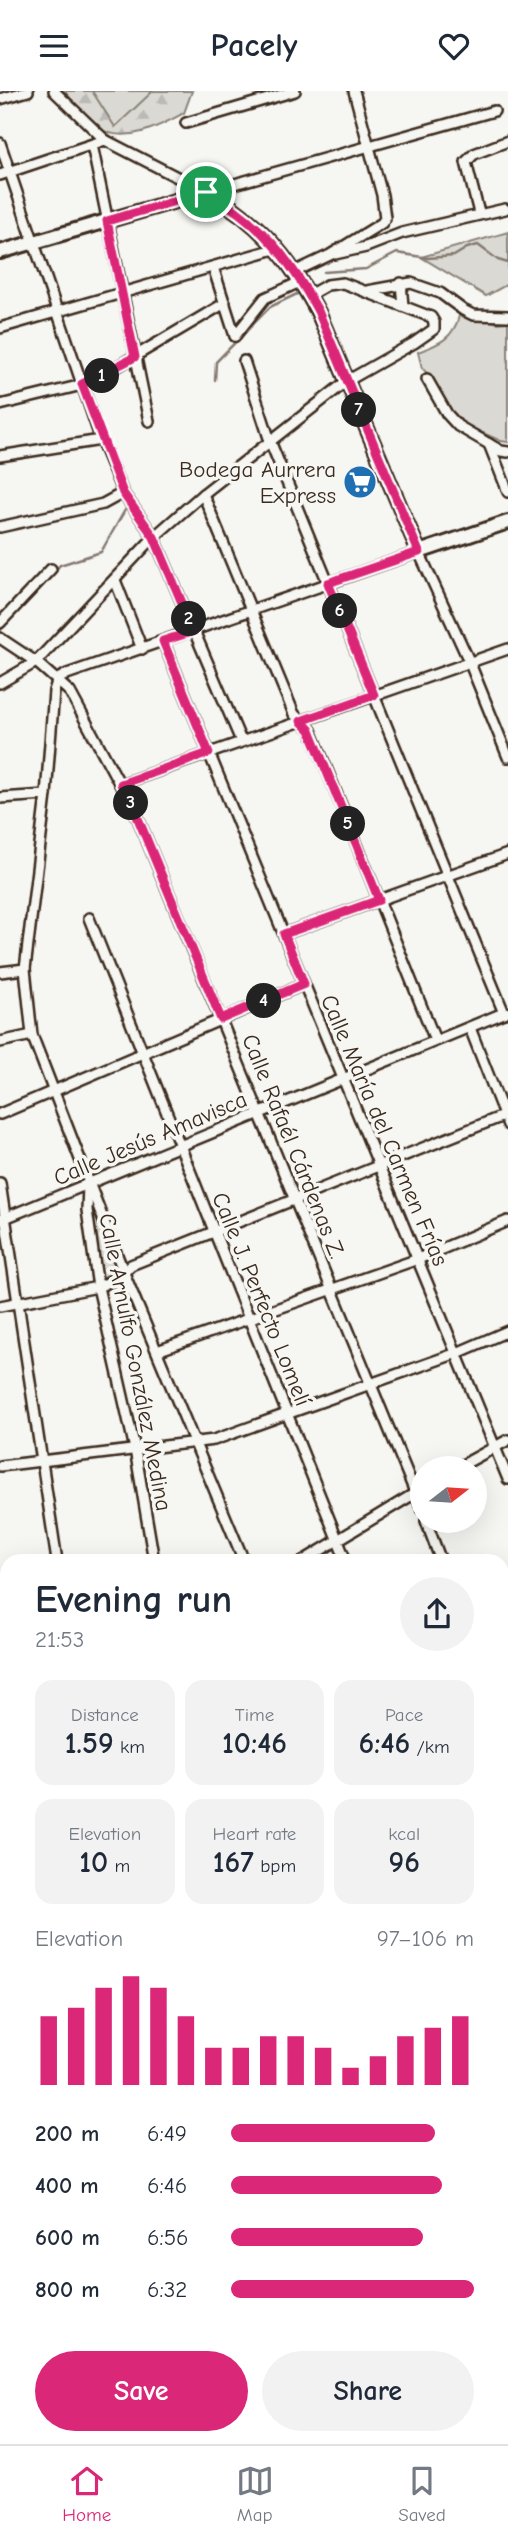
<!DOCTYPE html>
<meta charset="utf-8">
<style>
body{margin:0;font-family:"Comic Neue",sans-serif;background:#f2f2f3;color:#1f2937;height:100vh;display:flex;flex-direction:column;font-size:26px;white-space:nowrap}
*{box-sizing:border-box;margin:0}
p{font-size:23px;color:#747a83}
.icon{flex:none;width:38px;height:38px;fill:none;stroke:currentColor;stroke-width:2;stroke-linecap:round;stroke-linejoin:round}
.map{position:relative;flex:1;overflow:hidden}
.panel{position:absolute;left:0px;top:1463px;width:509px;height:891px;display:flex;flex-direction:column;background:#fff;border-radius:21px 21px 0 0;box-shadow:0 7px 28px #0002}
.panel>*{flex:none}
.needle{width:46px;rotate:73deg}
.buttons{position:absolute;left:410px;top:1365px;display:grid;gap:14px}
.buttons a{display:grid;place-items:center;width:77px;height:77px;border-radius:50%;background:#fff;box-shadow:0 7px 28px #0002;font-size:35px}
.pin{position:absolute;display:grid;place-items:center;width:60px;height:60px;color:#fff;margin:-30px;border:4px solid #fff;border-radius:50%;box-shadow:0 2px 7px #0007}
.km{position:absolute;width:35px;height:35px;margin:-18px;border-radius:50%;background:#222;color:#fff;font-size:19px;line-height:35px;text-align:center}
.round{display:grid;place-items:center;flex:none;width:74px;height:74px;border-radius:37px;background:#f2f2f3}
.headline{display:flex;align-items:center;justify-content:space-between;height:119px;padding:0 35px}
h1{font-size:38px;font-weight:700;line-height:52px}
.figures{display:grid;grid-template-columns:repeat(3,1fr);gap:10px;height:119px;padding:7px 35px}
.figures div{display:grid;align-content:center;border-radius:18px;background:#f2f2f3;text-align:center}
.figures b{font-size:30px;font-weight:700}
.figures small{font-size:19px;font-weight:400}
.figures p{font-size:19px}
.chart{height:196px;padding:14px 35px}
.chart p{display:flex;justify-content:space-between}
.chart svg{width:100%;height:126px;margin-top:7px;stroke:#db2777;stroke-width:6}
.button{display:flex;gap:14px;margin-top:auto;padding:14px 35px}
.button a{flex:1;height:80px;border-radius:42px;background:#db2777;color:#fff;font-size:28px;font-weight:700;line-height:80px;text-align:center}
.button a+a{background:#f2f2f3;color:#1f2937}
ul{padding:0 35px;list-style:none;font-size:23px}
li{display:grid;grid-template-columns:112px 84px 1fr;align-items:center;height:52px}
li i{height:18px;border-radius:9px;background:#db2777}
header{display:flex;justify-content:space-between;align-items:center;height:91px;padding:0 35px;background:#fff;font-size:32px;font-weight:700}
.tabs{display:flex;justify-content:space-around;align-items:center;height:98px;border-top:2px solid #e0e1e3;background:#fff;font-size:19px;color:#747a83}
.tabs a{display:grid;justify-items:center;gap:4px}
.tabs .current{color:#db2777}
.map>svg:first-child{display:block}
</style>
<header><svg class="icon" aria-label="menu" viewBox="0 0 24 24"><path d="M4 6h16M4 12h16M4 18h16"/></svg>Pacely<svg class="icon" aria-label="heart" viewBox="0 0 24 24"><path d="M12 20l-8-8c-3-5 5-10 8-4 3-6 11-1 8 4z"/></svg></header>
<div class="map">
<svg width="508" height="2353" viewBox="0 0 508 2353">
<defs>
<pattern id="forest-firs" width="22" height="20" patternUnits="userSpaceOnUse" patternTransform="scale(1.75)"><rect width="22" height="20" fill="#dad9d3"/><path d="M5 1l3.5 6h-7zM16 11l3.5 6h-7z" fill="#bcbab5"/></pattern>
</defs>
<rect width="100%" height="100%" fill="#f6f6f2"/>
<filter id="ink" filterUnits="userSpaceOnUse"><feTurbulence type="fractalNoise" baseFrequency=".0143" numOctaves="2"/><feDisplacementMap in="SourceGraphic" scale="14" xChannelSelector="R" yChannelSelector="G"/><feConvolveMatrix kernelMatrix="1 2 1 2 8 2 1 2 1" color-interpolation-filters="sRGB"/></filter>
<g filter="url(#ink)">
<path fill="url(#forest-firs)" stroke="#8a8278" stroke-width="2" d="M 64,0 L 192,0 L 184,22 C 160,35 126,54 98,37 C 87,31 73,10 64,0 Z"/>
<g fill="#dad9d3" stroke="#8a8278" stroke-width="2">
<polygon points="92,0 153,0 115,36"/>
<polygon points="508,141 508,193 486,205 421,166"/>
<path d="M 459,225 L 486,227 L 497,232 L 508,231 L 508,351 L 501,350 L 456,330 L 429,284 L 422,277 L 418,261 C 439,253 453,248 459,225 Z"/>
<polygon points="94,1115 117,1172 112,1181 102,1187 91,1121"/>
<polygon points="502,2189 508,2189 508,2353 317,2353 320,2347 502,2347"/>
</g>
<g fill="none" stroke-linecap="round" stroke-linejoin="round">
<g stroke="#857a71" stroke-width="2.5">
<polyline points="324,181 366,178 397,162 428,167 454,165 467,157 478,154 498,169 508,172"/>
<polyline points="215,289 216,271 270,216 297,203"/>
<polyline points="55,480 60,474 101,461 125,419"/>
<polyline points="1,539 38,498"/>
</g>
<g stroke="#d1cdc8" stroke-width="16" stroke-dasharray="16 8" stroke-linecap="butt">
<polyline points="0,2127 1,2048"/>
<polyline points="4,2287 7,2272"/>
</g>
<defs>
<g id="street">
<polyline points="54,0 105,49"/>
<polyline points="0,8 28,0"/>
<polyline points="186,32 295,0"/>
<polyline points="0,52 101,349 123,402 154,446 241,650"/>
<polyline points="92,54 149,330"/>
<polyline points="0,84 105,49 206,101 494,20"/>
<polyline points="479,122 466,71 474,63 508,50"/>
<polyline points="335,163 366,156 402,142 505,118"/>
<polyline points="213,176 235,245"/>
<polyline points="296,180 330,164 382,132 385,127 382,104 354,0"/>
<polyline points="401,192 403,215"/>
<polyline points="367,200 411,192 440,202 463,219 473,224 508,225"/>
<polyline points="0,237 278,157"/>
<polyline points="235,245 265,207 302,190"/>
<polyline points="244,270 270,350 504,922"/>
<polyline points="427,288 447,323 458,335 501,360 508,361"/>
<polyline points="0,314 82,294 98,287 225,212"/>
<polyline points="489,353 508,401"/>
<polyline points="0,365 101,349"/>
<polyline points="203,403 294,623 311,639 435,949"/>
<polyline points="0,436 103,413 123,402"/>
<polyline points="115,489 142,558"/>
<polyline points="0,532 51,478"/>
<polyline points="0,547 36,571 70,601 137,725 422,1418"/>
<polyline points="163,550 508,1388"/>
<polyline points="0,592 36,571 154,446 203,403 347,290 414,252 434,238 434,231 431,226 343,192 327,194 309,204"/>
<polyline points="121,693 508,558"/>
<polyline points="0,707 46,704"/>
<polyline points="89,827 346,1470"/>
<polyline points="284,843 508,763"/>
<polyline points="0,881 25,878"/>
<polyline points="470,937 508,1034"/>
<polyline points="0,951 32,944"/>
<polyline points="0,1023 304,893"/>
<polyline points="0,1092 57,1470"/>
<polyline points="88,1095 87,1119 98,1196 135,1358 154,1470"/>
<polyline points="0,1129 506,921"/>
<polyline points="0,1215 98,1196 118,1187 131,1174 508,1023"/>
<polyline points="157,1260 418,1168 508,1130"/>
<polyline points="0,1375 214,1349 457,1262 508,1240"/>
<polyline points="457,1377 508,1349"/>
<polyline points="426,1430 441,1470"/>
<polyline points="244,1470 124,1182 32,944 25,878 46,704 54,600 58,588 67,583 419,461 469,570 508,666"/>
<polyline points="303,1470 422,1398"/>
<polyline points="502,1496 508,1494"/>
<polyline points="0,1537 7,1536"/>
<polyline points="0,1632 7,1631"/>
<polyline points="502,1708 508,1708"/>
<polyline points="0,1739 7,1757"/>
<polyline points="502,2041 508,2040"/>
</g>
<g id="secondary">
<path d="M 0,161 L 206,101 C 260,130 290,168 318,221 L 419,461 L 508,431"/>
<polyline points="0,1777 7,1794"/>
<polyline points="0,2050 7,2051"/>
<polyline points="0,2062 7,2061"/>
<polyline points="502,2143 508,2143"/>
<polyline points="502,2173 508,2172"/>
<polyline points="0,2245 7,2246"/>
<polyline points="0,2255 7,2257"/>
<polyline points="14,2353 15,2347"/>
<polyline points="295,2353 299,2347"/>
</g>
<g id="primary">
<polyline points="0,2137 7,2139"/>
<polyline points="0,2172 7,2173"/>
</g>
<g id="highway">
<polyline points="0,1847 7,1871"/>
<polyline points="0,2021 1,2038"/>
<polyline points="0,2309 4,2287"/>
</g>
</defs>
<use href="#street" stroke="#3b2a1e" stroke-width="14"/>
<use href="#secondary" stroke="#3b2a1e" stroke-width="18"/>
<use href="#primary" stroke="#3b2a1e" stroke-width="19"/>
<use href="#highway" stroke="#3b2a1e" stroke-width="21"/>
<use href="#street" stroke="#f6f6f2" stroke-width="9"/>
<use href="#secondary" stroke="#f6f6f2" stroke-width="12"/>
<use href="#primary" stroke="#f6f6f2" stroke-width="14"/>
<use href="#highway" stroke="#f6f6f2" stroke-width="16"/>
</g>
</g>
<g fill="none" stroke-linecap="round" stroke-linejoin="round" filter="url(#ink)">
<defs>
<path id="route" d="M 206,101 C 260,130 290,168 318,220 L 419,461 L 328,492 L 374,604 L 301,630 L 310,639 L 379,809 L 284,843 L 304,893 L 221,928 L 137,725 L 121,693 L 209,662 L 163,550 L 194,540 L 154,446 L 123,402 L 82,293 L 135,266 L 107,130 Z"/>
</defs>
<use href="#route" stroke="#fff" stroke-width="14"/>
<use href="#route" stroke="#db2777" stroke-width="9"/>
</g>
<defs>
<symbol id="supermarket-disc" viewBox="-11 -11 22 22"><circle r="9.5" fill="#1f6fb2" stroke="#f6f6f2"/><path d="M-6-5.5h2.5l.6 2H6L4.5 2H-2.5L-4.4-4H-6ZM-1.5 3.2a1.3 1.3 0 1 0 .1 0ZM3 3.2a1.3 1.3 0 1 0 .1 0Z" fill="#fff"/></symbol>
</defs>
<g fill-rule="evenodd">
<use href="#supermarket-disc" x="341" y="372" width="38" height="38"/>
</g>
<g text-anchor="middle" stroke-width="7" stroke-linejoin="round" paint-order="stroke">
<g font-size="23" fill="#3b2a1e" stroke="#f6f6f2" text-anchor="end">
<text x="336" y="386">Bodega Aurrera<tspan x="336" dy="26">Express</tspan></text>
</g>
<g font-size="23" fill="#3b2a1e" stroke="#f6f6f2">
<text transform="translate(385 1039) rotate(67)" y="8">Calle María del Carmen Frías</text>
<text transform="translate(150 1047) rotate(-23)" y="8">Calle Jesús Amavisca</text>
<text transform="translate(294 1055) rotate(68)" y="8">Calle Rafaél Cárdenas Z.</text>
<text transform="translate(262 1208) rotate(68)" y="8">Calle J. Perfecto Lomelí</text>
<text transform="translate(136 1271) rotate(79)" y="8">Calle Arnulfo González Medina</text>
</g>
</g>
</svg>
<div class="buttons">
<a><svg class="needle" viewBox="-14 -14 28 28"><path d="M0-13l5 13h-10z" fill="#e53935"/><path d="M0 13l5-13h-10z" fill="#747a83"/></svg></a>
</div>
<div class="pin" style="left:206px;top:101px;background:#1e9e55"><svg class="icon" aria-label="arrive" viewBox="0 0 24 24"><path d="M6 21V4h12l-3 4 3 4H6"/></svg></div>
<b class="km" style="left:102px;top:285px">1</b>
<b class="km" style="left:189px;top:528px">2</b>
<b class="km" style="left:131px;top:712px">3</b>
<b class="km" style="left:264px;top:910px">4</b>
<b class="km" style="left:348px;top:733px">5</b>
<b class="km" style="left:340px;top:520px">6</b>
<b class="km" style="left:359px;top:319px">7</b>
<section class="panel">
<div class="headline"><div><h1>Evening run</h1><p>21:53</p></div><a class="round"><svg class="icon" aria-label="share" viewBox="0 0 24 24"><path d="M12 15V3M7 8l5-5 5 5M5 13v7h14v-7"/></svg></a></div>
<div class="figures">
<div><p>Distance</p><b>1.59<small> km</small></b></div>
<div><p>Time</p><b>10:46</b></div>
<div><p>Pace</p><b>6:46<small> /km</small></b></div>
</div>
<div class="figures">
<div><p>Elevation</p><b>10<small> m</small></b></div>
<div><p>Heart rate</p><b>167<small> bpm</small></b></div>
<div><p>kcal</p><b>96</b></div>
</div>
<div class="chart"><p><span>Elevation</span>97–106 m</p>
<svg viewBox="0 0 160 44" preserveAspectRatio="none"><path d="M5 44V20M15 44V17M25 44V10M35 44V6M45 44V10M55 44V20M65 44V31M75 44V31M85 44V27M95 44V27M105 44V31M115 44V38M125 44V34M135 44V27M145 44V24M155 44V20"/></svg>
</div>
<ul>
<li><b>200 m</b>6:49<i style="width:84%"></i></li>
<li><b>400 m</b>6:46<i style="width:87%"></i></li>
<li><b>600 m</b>6:56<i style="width:79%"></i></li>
<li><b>800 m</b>6:32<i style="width:100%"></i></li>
</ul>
<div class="button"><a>Save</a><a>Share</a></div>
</section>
</div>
<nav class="tabs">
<a class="current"><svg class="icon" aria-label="home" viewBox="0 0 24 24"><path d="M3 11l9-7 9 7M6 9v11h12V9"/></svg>Home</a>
<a><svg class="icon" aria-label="map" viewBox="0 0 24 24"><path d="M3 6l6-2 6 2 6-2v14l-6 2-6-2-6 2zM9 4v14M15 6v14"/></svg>Map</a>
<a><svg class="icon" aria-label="saved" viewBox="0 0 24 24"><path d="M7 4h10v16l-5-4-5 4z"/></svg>Saved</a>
</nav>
